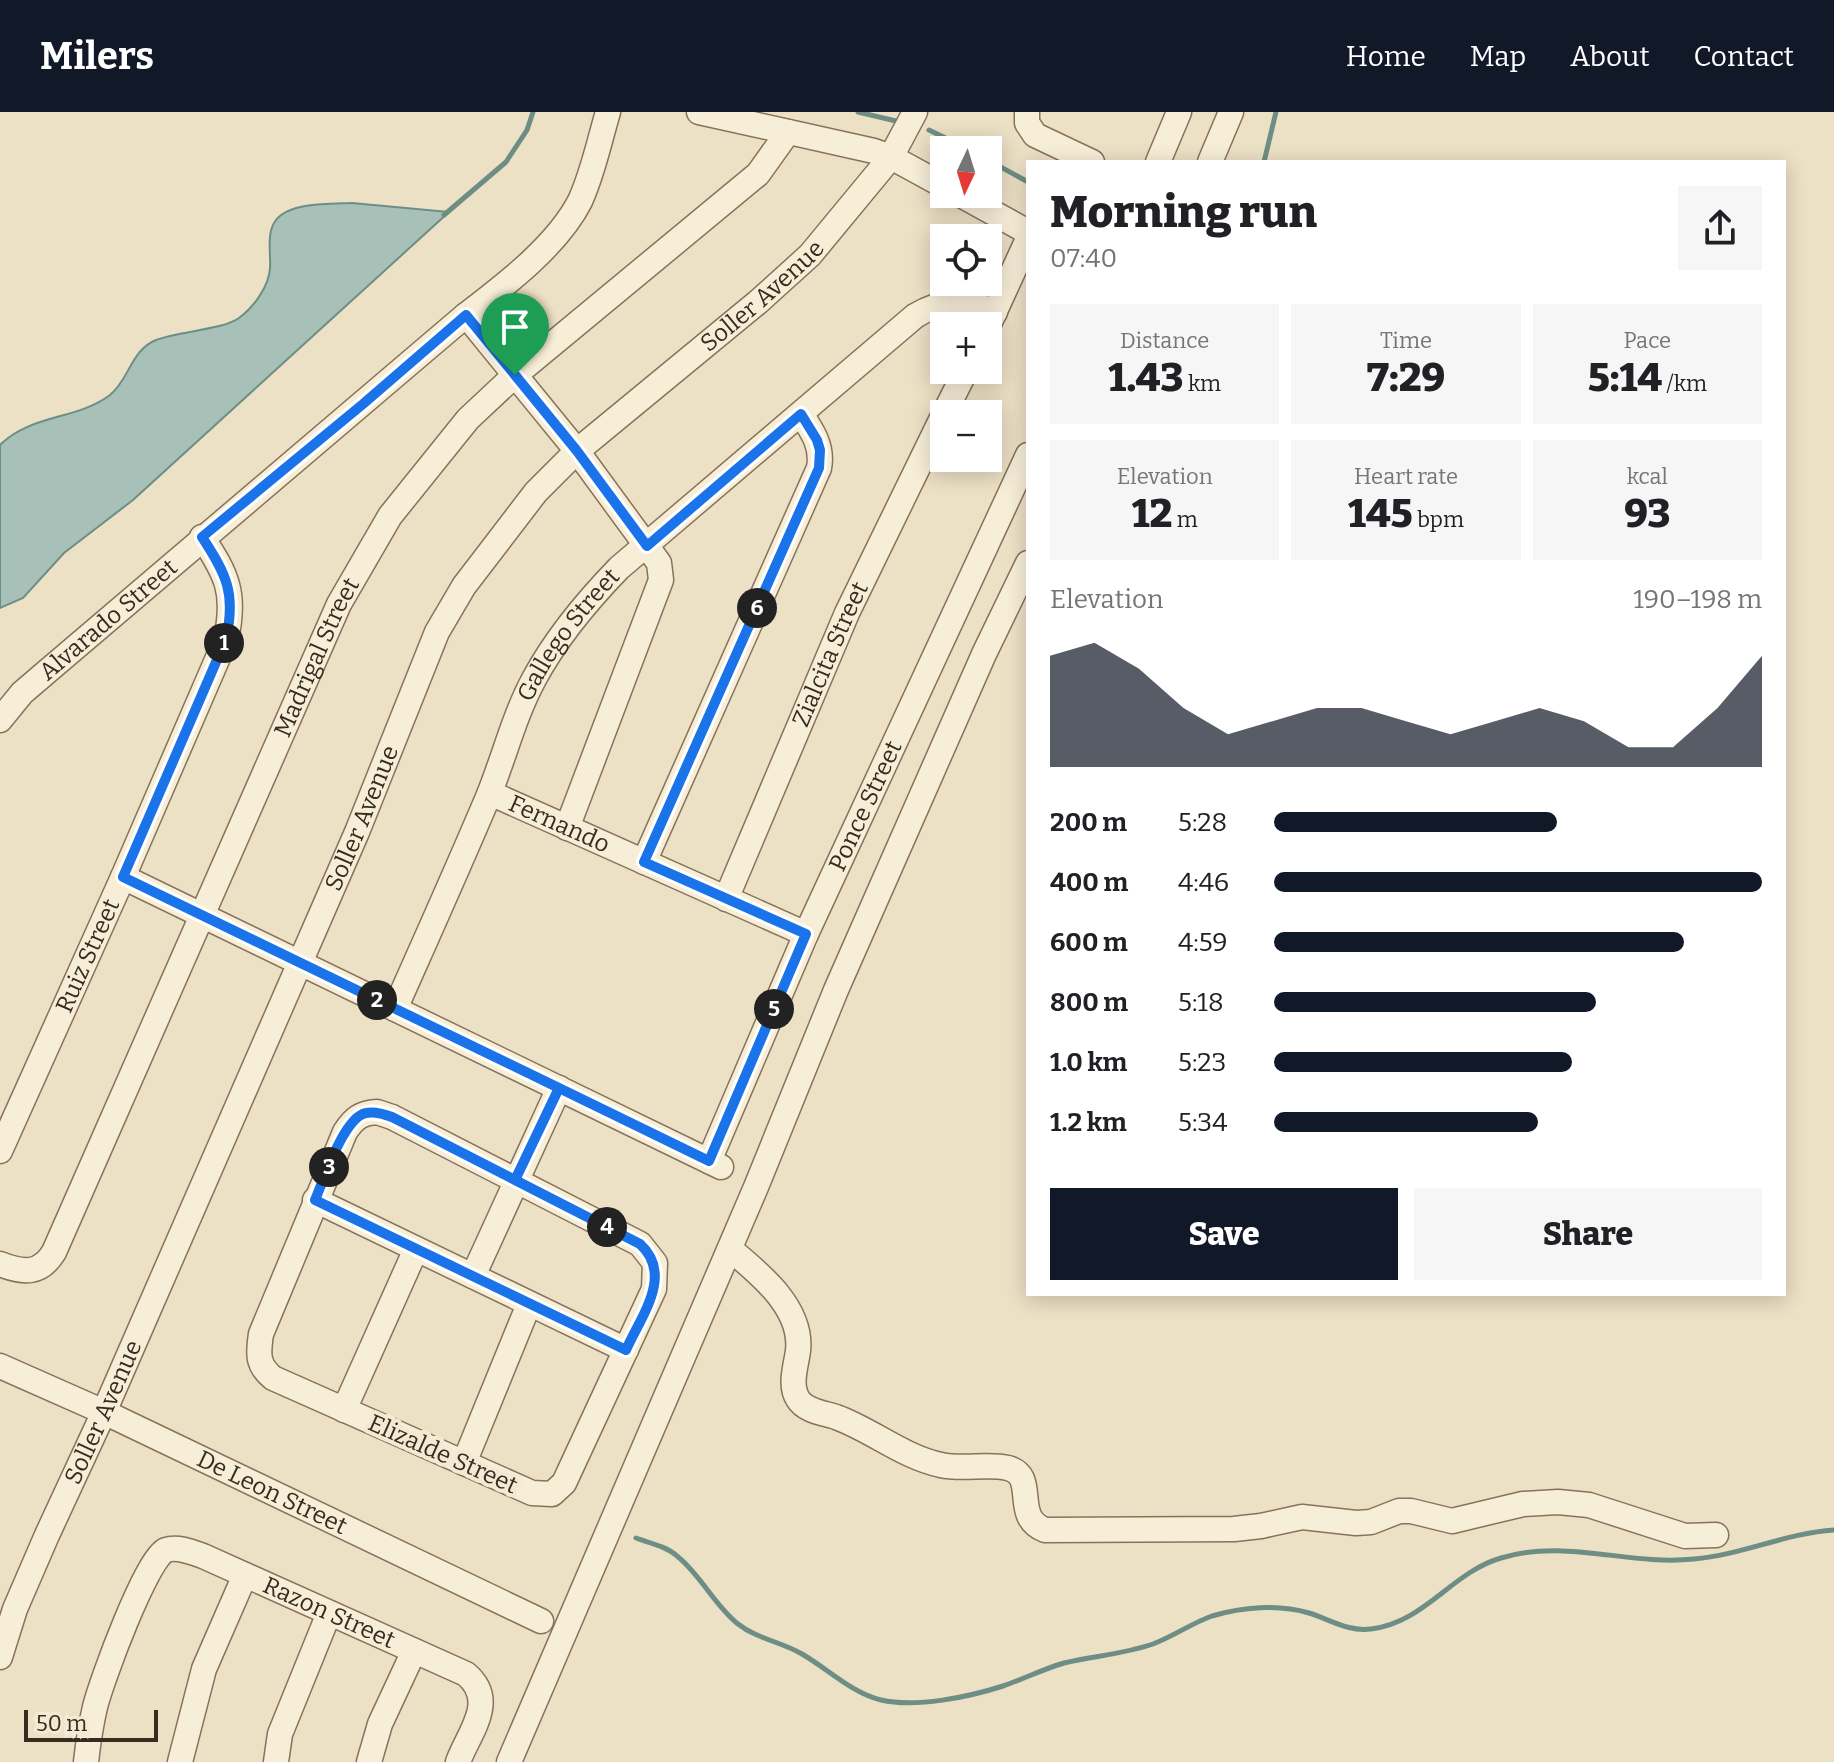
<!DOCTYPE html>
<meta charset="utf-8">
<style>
body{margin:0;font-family:Bitter,serif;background:#f6f6f6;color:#202124;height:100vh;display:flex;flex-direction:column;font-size:30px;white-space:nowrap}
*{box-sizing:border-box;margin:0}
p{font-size:26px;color:#757577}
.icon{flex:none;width:44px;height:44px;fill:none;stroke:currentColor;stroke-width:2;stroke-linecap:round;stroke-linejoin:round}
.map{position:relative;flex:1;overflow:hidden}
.panel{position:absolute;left:1026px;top:48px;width:760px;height:1136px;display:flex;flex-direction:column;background:#fff;border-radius:0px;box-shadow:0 4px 20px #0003}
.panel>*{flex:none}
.needle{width:52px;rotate:184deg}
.buttons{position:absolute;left:930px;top:24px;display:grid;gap:16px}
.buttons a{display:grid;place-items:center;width:72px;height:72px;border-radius:0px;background:#fff;box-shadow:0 4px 20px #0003;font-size:40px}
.scale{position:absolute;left:24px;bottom:20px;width:134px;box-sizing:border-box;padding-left:8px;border:4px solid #372a1f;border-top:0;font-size:22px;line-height:28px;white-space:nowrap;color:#372a1f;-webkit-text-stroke:6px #f4ead4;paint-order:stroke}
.pin{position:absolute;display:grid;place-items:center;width:68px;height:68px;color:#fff;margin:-82px -34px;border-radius:50% 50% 50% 0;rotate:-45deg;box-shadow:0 0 8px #0007}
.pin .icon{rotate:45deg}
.km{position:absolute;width:40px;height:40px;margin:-20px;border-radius:50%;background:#222;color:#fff;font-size:22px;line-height:40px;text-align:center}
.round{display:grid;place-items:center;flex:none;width:84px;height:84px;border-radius:0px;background:#f6f6f6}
.head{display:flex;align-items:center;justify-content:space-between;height:136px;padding:0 24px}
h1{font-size:44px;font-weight:800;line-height:60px}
.stats{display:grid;grid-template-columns:repeat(3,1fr);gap:12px;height:136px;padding:8px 24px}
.stats div{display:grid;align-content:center;border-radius:0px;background:#f6f6f6;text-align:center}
.stats b{font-size:40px;font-weight:800}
.stats small{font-size:22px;font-weight:400}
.stats p{font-size:22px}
.chart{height:224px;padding:16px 24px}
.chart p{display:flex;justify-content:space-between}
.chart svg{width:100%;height:144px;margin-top:8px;fill:#111827;opacity:.7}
.action{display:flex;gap:16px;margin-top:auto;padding:16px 24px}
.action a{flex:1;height:92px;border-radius:0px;background:#111827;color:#fff;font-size:32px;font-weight:800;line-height:92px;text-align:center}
.action a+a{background:#f6f6f6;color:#202124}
ul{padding:0 24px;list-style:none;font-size:26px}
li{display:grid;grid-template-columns:128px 96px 1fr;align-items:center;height:60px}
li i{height:20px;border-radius:10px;background:#111827}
header{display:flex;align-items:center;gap:48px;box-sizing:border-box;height:112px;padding:0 40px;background:#111827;color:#fff}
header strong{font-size:38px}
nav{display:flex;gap:44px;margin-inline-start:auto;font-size:28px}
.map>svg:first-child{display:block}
</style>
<header>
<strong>Milers</strong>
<nav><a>Home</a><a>Map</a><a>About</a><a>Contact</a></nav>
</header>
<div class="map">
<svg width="1834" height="1650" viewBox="0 0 1834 1650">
<rect width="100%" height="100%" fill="#ece0c5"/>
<path fill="#a7c0b8" stroke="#6e8e85" stroke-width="2" d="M 352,91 L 449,100 L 133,388 L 64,441 L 23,486 L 0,496 L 0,333 C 31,302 77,308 110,283 C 129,268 131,238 156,228 C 179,219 222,218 239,206 C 254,195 269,174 270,156 C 271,140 266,121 276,108 C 290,90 332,92 352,91 Z"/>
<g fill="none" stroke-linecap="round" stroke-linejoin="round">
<g stroke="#6e8e85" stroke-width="5">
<polyline points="858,0 896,9"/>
<polyline points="929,18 970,38"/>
<polyline points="988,48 1028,70"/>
<polyline points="1264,50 1276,0"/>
<polyline points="444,103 506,50 527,18 533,0"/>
<path d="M 636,1426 C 649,1431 666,1434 677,1444 C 701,1463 714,1493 738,1512 C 757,1527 782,1530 802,1542 C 828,1557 852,1581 881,1588 C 916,1596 969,1585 1003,1574 C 1024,1567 1043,1557 1064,1551 C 1094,1544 1124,1542 1153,1532 C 1174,1524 1192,1511 1212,1504 C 1242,1495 1278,1492 1309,1501 C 1329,1507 1348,1520 1371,1517 C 1424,1511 1452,1460 1501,1446 C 1566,1426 1628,1454 1694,1447 C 1742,1443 1786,1421 1834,1418"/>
</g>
<defs>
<g id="minor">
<polyline points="699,0 874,39 891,45 944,74"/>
<polyline points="1027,0 1027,11 1035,23 1092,50"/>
<polyline points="1158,50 1179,0"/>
<polyline points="1210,50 1231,0"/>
<polyline points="959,82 1028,120"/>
<polyline points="466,203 577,339 659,451 661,468 567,716"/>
<polyline points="989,212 1028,127"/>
<polyline points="944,302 966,258"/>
<path id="s1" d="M 0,608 L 22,581 L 43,563 L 466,203 C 505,173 557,134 580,89 C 593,61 599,30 608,0"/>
<path id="s2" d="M 490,681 L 806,822"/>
<path d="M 644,750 L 819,356 C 823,335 813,320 801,302"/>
<polyline points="123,765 721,1055"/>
<path id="s3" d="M 726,787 L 847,501 L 944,302"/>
<path id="s4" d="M 395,897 C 426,827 458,756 488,685 C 504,646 514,604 534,567 C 556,526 587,489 619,456 L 915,204 C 942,187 966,188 995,200"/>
<path d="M 377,1000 L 392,1005 L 640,1132 L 655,1151 L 654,1177 L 564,1371 L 552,1382 L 532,1381 L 273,1266 C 257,1253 258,1242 261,1222 L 345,1020 C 354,1006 361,1001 377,1000 Z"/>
<path id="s5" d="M 0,1039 L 123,765 L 226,527 C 236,481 227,463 202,425"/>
<path id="s6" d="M 709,1049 L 806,822 L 1028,343"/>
<polyline points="315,1088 626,1238"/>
<path d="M 730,1137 C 759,1161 803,1196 798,1239 C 796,1254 789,1273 798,1287 C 805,1299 824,1301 836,1305 C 872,1318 903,1345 941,1353 C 963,1358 988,1351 1008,1356 C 1039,1364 1011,1405 1045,1418 L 1234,1417 L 1261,1414 L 1302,1405 L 1356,1411 L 1371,1410 L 1399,1399 L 1411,1399 L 1452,1409 L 1523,1392 L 1558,1390 L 1589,1393 L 1685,1424 L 1716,1423"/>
<path id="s7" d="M 0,1152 C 23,1161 40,1163 54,1140 L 339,492 L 390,404 L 468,307 L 515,263 L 758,62 L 788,20"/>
<polyline points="473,1164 559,976"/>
<path id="s8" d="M 0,1254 L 104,1300 L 541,1509"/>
<polyline points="344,1298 416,1137"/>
<polyline points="464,1351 529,1192"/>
<path id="s9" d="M 0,1545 L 15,1497 L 47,1423 L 104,1300 L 357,720 L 437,520 L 464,474 L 536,380 L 577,339 L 758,190 L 810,143 L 891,45 L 915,0"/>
<path id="s10" d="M 86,1650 C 88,1632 91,1612 95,1595 C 101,1570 147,1445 166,1438 C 177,1434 192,1440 203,1444 L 466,1562 C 498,1589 469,1620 458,1650"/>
<polyline points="180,1650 204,1557 245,1463"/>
<polyline points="276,1650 280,1622 329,1501"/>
<polyline points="369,1650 380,1612 414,1539"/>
<polyline points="509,1650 756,1075 836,878 984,542 1028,451"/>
</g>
</defs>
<use href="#minor" stroke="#87725c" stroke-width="27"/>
<use href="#minor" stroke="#f7eed8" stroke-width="24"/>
</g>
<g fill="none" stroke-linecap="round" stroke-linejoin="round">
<defs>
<path id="route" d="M 515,263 L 466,203 L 363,292 L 202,425 C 227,463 236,482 226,527 L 123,765 L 559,976 L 515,1068 L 392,1005 C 384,1002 375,999 366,1001 C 344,1005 324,1067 315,1088 L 626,1238 C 641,1204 674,1163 640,1132 L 515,1068 L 559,976 L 709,1049 L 806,822 L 644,750 L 819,356 L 820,338 L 817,328 L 801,302 L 647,434 L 577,339 L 515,263"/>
</defs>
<use href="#route" stroke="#fff" stroke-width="16"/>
<use href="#route" stroke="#1a73e8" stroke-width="10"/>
</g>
<g text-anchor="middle" stroke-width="8" stroke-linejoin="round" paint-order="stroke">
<g font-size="24" fill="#372a1f" stroke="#f4ead4">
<text dy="8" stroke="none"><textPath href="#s9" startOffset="1586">Soller Avenue</textPath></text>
<text dy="8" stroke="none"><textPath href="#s1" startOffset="148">Alvarado Street</textPath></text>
<text dy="8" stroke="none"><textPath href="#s4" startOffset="414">Gallego Street</textPath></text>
<text dy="8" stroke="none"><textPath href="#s3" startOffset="266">Zialcita Street</textPath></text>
<text dy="8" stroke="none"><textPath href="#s7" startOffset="712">Madrigal Street</textPath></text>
<text dy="8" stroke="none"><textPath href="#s6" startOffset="388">Ponce Street</textPath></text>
<text dy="8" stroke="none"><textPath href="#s9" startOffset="914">Soller Avenue</textPath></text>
<text dy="8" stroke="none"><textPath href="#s2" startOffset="76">Fernando</textPath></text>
<text dy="8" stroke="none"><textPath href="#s5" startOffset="214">Ruiz Street</textPath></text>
<text dy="8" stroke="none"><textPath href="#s9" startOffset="266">Soller Avenue</textPath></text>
<text transform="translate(443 1342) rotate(24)" y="8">Elizalde Street</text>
<text dy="8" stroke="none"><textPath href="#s8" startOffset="300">De Leon Street</textPath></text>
<text dy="8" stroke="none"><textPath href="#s10" startOffset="406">Razon Street</textPath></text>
</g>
</g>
</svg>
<div class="buttons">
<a><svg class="needle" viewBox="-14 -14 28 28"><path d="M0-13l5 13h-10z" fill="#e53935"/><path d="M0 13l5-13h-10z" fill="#757577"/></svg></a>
<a><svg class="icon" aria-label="locate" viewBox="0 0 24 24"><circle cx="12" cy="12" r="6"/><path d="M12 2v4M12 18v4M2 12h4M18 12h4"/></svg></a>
<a>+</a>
<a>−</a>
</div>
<div class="scale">50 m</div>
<div class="pin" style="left:515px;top:263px;background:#1e9e55"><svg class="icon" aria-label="arrive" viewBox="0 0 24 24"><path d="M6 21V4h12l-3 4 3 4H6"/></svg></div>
<b class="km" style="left:224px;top:531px">1</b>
<b class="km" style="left:377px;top:888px">2</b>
<b class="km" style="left:329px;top:1055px">3</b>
<b class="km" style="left:607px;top:1115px">4</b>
<b class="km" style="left:774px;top:897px">5</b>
<b class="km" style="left:757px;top:496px">6</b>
<section class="panel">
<div class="head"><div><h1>Morning run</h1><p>07:40</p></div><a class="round"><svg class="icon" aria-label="share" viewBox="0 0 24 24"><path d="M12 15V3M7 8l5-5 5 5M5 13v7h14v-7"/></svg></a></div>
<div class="stats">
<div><p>Distance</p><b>1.43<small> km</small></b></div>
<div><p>Time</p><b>7:29</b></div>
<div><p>Pace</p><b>5:14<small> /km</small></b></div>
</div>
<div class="stats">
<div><p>Elevation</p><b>12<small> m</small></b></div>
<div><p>Heart rate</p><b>145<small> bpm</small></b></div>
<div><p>kcal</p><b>93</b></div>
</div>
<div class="chart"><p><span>Elevation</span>190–198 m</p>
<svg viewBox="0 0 160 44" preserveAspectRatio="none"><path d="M0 44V10L10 6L20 14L30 26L40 34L50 30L60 26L70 26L80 30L90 34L100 30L110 26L120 30L130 38L140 38L150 26L160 10V44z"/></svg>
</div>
<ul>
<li><b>200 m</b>5:28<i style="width:58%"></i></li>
<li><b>400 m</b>4:46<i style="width:100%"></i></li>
<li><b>600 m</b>4:59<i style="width:84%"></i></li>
<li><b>800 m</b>5:18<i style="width:66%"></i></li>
<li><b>1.0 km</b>5:23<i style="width:61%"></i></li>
<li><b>1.2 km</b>5:34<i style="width:54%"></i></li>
</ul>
<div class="action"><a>Save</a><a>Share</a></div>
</section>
</div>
